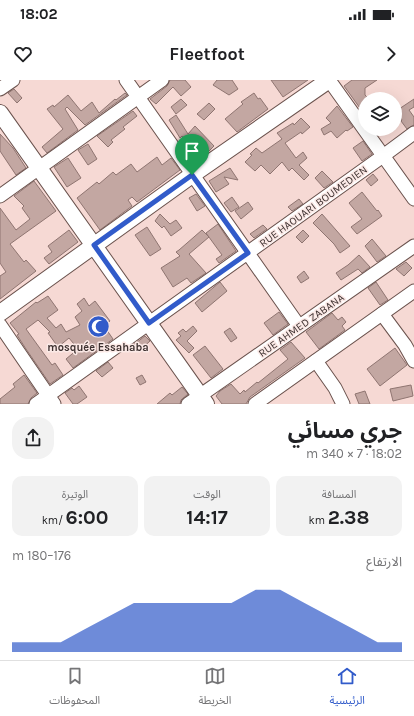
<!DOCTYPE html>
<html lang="ar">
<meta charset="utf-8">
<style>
body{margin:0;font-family:Karla,"Noto Sans Arabic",sans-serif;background:#f2f2f2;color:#202124;direction:rtl;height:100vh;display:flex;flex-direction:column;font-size:15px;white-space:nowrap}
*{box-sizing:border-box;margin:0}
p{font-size:13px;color:#757577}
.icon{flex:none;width:22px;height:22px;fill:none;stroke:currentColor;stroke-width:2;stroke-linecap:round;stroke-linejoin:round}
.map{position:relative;height:324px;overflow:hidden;direction:ltr}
.details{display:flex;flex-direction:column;background:#fff;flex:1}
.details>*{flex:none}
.buttons{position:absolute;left:358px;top:12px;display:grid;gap:8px}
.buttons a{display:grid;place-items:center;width:44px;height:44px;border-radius:50%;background:#fff;box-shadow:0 4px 16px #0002;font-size:20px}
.pin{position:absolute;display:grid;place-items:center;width:34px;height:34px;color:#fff;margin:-41px -17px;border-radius:50% 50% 50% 0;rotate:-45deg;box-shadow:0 0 4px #0007}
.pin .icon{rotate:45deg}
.round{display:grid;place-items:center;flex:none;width:42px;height:42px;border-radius:16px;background:#f2f2f2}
.overview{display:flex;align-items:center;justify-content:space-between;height:68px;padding:0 12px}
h1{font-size:22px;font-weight:700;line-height:30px}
.stats{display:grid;grid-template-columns:repeat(3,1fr);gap:6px;height:68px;padding:4px 12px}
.stats div{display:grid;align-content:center;border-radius:10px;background:#f2f2f2;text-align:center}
.stats b{font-size:20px;font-weight:700}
.stats small{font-size:11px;font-weight:400}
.stats p{font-size:11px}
.chart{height:112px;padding:8px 12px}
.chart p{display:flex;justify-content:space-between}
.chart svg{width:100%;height:72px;margin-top:4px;fill:#315bca;opacity:.7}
.status{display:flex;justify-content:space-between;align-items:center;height:28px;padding:0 20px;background:#fff;direction:ltr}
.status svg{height:11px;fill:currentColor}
header{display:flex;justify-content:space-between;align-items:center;height:52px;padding:0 12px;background:#fff;font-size:18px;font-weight:700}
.menu{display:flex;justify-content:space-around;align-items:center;height:56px;border-top:1px solid #e0e0e0;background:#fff;font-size:11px;color:#757577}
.menu a{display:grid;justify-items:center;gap:2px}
.menu .current{color:#315bca}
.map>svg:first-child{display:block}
</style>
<div class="status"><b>18:02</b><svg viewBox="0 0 49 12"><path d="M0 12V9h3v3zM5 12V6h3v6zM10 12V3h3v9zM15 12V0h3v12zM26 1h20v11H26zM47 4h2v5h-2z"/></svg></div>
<header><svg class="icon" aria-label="forward" viewBox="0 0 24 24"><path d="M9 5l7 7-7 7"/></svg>Fleetfoot<svg class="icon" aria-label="heart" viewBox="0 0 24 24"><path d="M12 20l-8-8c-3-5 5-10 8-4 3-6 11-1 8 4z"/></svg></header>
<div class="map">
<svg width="414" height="324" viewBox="0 0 414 324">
<rect width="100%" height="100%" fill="#f6d9d4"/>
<g fill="#c3a7a2" stroke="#8f7571">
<polygon points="170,0 185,0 191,7 181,16 173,7 156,24 150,19 167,6"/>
<polygon points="217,0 232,0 238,9 229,15 213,5"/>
<polygon points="271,0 308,0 283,17"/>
<polygon points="352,0 377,0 365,8 365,15 367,17 365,19 365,35 344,6"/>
<polygon points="14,9 22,18 17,23 8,13"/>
<polygon points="125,13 127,15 85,45 67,27 65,29 78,50 47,73 42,67 63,49 47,29 53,25 54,27 68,15 81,31 92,22 99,33 115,19 116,20"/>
<polygon points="254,13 258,19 260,18 268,29 237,52 225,39 243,24 241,22"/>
<polygon points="181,19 187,25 176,34 171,27"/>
<polygon points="414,19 414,27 409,30 414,37 414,45 407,49 401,41 402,40 396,31"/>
<polygon points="209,23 215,29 204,40 197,34"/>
<polygon points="337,26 353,47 347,51 346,50 337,58 331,51 324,55 321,49 331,43 326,38"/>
<polygon points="133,31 137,36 123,47 125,49 111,60 113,62 108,67 97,56"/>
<polygon points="176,35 188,54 195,46 214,66 208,72 200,64 192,70 182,56 180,58 169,40"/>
<polygon points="301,38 310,47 302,54 301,52 285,63 296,78 303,72 307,78 299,85 309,95 304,100 292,88 289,91 282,82 270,94 261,85 255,91 245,82 252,75 250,74 256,68 262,73 282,59 277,53 293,43 294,45"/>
<polygon points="0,54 13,68 26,88 16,95 0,71"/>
<polygon points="363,61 372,74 362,81 353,68"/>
<polygon points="88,64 97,79 88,85 78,70"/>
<polygon points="157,77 162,85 171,78 180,90 137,122 132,117 128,120 132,126 100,150 77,118 97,102 99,104 113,92 116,95 131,84 137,92"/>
<polygon points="68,78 81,98 67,107 54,87"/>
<polygon points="230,88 238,100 224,97 229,104 216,112 209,101"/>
<polygon points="322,91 333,102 324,108 315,98"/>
<polygon points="373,94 378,100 371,106 366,100"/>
<polygon points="34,101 56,131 10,164 24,182 26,180 36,191 0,219 0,196 6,192 0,183 0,128 16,150 30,139 22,128 24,126 14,116"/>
<polygon points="362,112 377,131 378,130 382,136 357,154 351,147 362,139 349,123"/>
<polygon points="196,114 205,126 197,131 189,118"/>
<polygon points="232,117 239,127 231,132 224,123"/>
<polygon points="299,119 303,124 292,131 288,127"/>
<polygon points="248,122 253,129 241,139 235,131"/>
<polygon points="160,134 170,144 176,140 182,148 171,156 164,146 162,148 155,141"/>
<polygon points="322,134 350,166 340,173 334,164 313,143"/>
<polygon points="218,144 236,171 219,183 216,179 222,175 206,153"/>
<polygon points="263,145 267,149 254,158 250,154"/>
<polygon points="147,147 161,169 150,176 135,155"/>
<polygon points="69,150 78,162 49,184 44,178 52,172 48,166"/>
<polygon points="202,150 209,157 189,174 206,193 191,203 187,198 173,207 161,188 180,176 176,172 179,170"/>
<polygon points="303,150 309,156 302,163 296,157"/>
<polygon points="372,159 386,176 377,182 365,166"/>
<polygon points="359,175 370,187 362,193 358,189 341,200 336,193 348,185"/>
<polygon points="406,182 412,188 404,196 396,189"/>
<polygon points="304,191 309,198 301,203 297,197"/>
<polygon points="220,202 227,211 202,232 195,223"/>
<polygon points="376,202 388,220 380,225 368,208"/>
<polygon points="48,216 58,230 47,238 56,248 61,244 66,252 80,245 75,237 82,231 77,224 84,218 89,226 95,221 110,241 104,246 113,259 73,288 66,279 78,269 69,258 58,267 48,253 50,252 38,240 26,249 52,285 55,283 63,295 50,304 26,269 17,255 19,254 10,243 36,222 37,223"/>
<polygon points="279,232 288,244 273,255 264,243"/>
<polygon points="332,233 338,240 342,237 346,242 342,246 345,250 319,269 306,252"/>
<polygon points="193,246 197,251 187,261 194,268 189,273 176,260 181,256 178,253 183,249 186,252"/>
<polygon points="230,248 237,258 231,262 224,252"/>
<polygon points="145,256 150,261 138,272 132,266"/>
<polygon points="291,262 305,278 250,317 246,324 222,324 216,316 220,311 231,304 240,314 244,310 245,312 257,302 258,303 288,279 280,270"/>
<polygon points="205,266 223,289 211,298 193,275"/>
<polygon points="395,268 407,285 380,306 367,289"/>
<polygon points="108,282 113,288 102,297 96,291"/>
<polygon points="24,295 37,313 31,318 28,324 0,324 0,319 15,307 13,304"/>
<polygon points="142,295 146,302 140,305 136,298"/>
<polygon points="411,305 413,316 393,321 390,309"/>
<polygon points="79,306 87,317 77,324 73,324 65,313 72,308 74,310"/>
<polygon points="182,307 188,314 181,320 180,324 157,324 170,313 172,315"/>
<polygon points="365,311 370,324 359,324 355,314"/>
</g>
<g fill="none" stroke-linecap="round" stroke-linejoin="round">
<defs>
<g id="minor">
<polyline points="126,0 299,246"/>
<polyline points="329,0 414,119"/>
<polyline points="0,9 13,0"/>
<polyline points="0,116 162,0"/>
<polyline points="382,234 405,265 414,281"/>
<polyline points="0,245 54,324"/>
<polyline points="316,281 335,308 343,324"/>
<polyline points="36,324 383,76 414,53"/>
<polyline points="188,324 414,166"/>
<polyline points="255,324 414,211"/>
</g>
<g id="major">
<polyline points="0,33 206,324"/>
<polyline points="0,233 192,95 329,0"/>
</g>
</defs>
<use href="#minor" stroke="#6a524d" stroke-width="15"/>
<use href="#major" stroke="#6a524d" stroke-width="18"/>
<use href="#minor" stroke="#fff" stroke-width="13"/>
<use href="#major" stroke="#fff" stroke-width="16"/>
</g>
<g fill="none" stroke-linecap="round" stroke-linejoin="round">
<defs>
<polygon id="route" points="192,95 248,173 149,243 94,165"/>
</defs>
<use href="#route" stroke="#fff" stroke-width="8"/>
<use href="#route" stroke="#315bca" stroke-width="5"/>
</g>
<defs>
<symbol id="mosque-disc" viewBox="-11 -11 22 22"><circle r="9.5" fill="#315bca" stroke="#fbe9e6"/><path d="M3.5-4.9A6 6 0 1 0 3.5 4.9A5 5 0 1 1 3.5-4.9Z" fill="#fff"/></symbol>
</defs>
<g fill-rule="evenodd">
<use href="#mosque-disc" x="86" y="234" width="25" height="25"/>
</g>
<g text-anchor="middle" stroke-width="3" stroke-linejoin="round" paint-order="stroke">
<g font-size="11" fill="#3d3130" stroke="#fbe9e6">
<text transform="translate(313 126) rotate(-36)" y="4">RUE HAOUARI BOUMEDIEN</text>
<text transform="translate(301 245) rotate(-35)" y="4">RUE AHMED ZABANA</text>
</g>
<g font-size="11" font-weight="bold" fill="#3d3130" stroke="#fbe9e6">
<text x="98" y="271">mosquée Essahaba</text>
</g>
</g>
</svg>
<div class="buttons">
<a><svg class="icon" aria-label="layers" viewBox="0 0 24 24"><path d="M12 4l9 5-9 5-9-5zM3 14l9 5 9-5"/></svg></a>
</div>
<div class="pin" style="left:192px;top:95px;background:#1e9e55"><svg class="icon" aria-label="arrive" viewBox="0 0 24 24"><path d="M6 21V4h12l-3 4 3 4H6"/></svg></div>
</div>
<section class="details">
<div class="overview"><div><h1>جري مسائي</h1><p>18:02 · 7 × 340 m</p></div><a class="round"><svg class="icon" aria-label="share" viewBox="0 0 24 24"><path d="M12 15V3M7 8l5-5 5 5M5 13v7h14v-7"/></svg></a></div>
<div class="stats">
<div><p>المسافة</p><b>2.38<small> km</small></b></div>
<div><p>الوقت</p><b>14:17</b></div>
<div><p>الوتيرة</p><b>6:00<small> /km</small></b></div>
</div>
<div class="chart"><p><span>الارتفاع</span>176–180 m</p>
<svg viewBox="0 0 160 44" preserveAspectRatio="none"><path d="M0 44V38L10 38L20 38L30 30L40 22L50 14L60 14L70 14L80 14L90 14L100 6L110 6L120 14L130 22L140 30L150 38L160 38V44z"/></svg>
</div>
</section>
<nav class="menu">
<a class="current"><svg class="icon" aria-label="home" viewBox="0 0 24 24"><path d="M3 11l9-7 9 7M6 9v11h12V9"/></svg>الرئيسية</a>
<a><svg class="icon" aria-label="map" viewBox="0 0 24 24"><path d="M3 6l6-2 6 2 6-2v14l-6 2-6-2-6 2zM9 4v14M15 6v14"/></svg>الخريطة</a>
<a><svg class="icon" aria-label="saved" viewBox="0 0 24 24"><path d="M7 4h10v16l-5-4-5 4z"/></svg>المحفوظات</a>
</nav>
